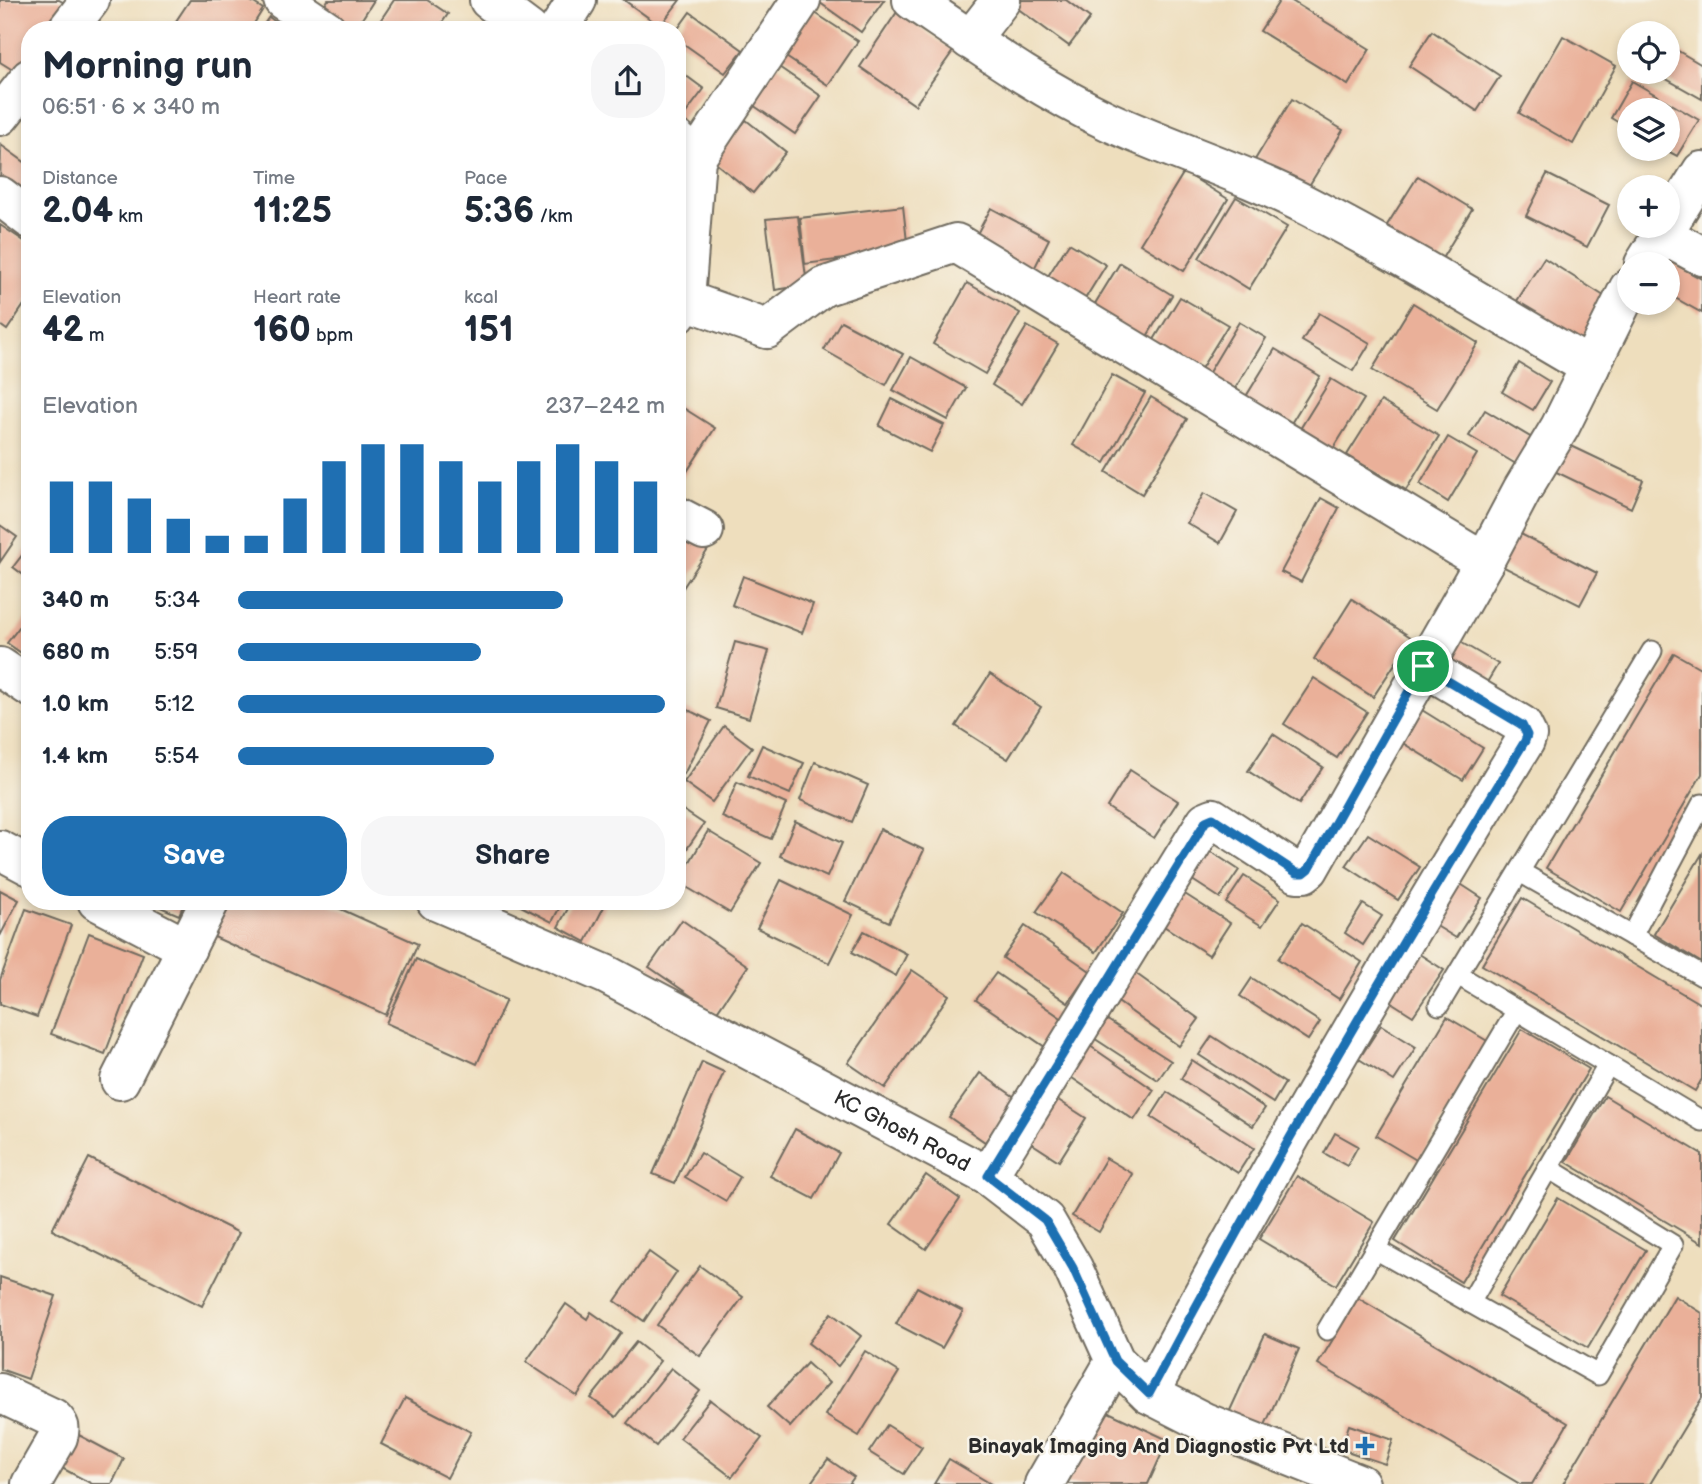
<!DOCTYPE html>
<meta charset="utf-8">
<style>
body{margin:0;font-family:"Balsamiq Sans",sans-serif;background:#f6f6f7;color:#1f2937;height:100vh;display:flex;flex-direction:column;font-size:26px;white-space:nowrap}
*{box-sizing:border-box;margin:0}
p{font-size:23px;color:#747a83}
.icon{flex:none;width:38px;height:38px;fill:none;stroke:currentColor;stroke-width:2;stroke-linecap:round;stroke-linejoin:round}
.map{position:relative;flex:1;overflow:hidden}
.sheet{position:absolute;left:21px;top:21px;width:665px;height:889px;display:flex;flex-direction:column;background:#fff;border-radius:28px;box-shadow:0 4px 10px #0003}
.sheet>*{flex:none}
.buttons{position:absolute;left:1617px;top:21px;display:grid;gap:14px}
.buttons a{display:grid;place-items:center;width:63px;height:63px;border-radius:50%;background:#fff;box-shadow:0 4px 10px #0003;font-size:35px}
.pin{position:absolute;display:grid;place-items:center;width:60px;height:60px;color:#fff;margin:-30px;border:4px solid #fff;border-radius:50%;box-shadow:0 2px 7px #0007}
.round{display:grid;place-items:center;flex:none;width:74px;height:74px;border-radius:28px;background:#f6f6f7}
.headline{display:flex;align-items:center;justify-content:space-between;height:119px;padding:0 21px}
h1{font-size:38px;font-weight:800;line-height:52px}
.figures{display:grid;grid-template-columns:repeat(3,1fr);gap:10px;height:119px;padding:7px 21px}
.figures div{display:grid;align-content:center}
.figures b{font-size:35px;font-weight:800}
.figures small{font-size:19px;font-weight:400}
.figures p{font-size:19px}
.chart{height:196px;padding:14px 21px}
.chart p{display:flex;justify-content:space-between}
.chart svg{width:100%;height:126px;margin-top:7px;stroke:#1f6fb2;stroke-width:6}
.button{display:flex;gap:14px;margin-top:auto;padding:14px 21px}
.button a{flex:1;height:80px;border-radius:28px;background:#1f6fb2;color:#fff;font-size:28px;font-weight:800;line-height:80px;text-align:center}
.button a+a{background:#f6f6f7;color:#1f2937}
ul{padding:0 21px;list-style:none;font-size:23px}
li{display:grid;grid-template-columns:112px 84px 1fr;align-items:center;height:52px}
li i{height:18px;border-radius:9px;background:#1f6fb2}
.map>svg:first-child{display:block}
</style>
<div class="map">
<svg width="1702" height="1484" viewBox="0 0 1702 1484">
<rect width="100%" height="100%" fill="#f7f3e8"/>
<filter id="ink" filterUnits="userSpaceOnUse"><feTurbulence type="fractalNoise" baseFrequency=".0143" numOctaves="2"/><feDisplacementMap in="SourceGraphic" scale="14" xChannelSelector="R" yChannelSelector="G"/><feConvolveMatrix kernelMatrix="1 2 1 2 8 2 1 2 1" color-interpolation-filters="sRGB"/></filter>
<filter id="wash" filterUnits="userSpaceOnUse"><feTurbulence type="fractalNoise" baseFrequency=".00686" numOctaves="4" result="noise"/><feDisplacementMap in="SourceGraphic" scale="28" xChannelSelector="R" yChannelSelector="G"/><feGaussianBlur stdDeviation="1.57" result="paint"/><feColorMatrix in="noise" values="0 0 0 0 0 0 0 0 0 0 0 0 0 0 0 0 0 1.4 0 .05"/><feComposite in="paint" operator="in"/></filter>
<g filter="url(#wash)">
<rect width="100%" height="100%" fill="#eedebd"/>
<g id="blocks">
<g fill="#eab099">
<polygon points="0,0 59,0 68,5 53,30 30,30 30,68 24,77 0,62"/>
<polygon points="190,0 249,0 263,9 250,30 190,30 176,21"/>
<polygon points="328,0 374,0 355,30 347,30 320,13"/>
<polygon points="394,0 427,0 448,14 437,30 374,30"/>
<polygon points="624,0 680,0 660,26"/>
<polygon points="816,0 884,0 861,32"/>
<polygon points="1022,0 1066,0 1090,18 1069,46 1017,8"/>
<polygon points="1280,0 1290,0 1370,49 1348,85 1260,31"/>
<polygon points="809,9 858,41 828,85 780,53"/>
<polygon points="690,12 743,50 725,73 677,39 677,30"/>
<polygon points="897,12 953,51 915,105 860,67"/>
<polygon points="269,17 286,30 260,30"/>
<polygon points="1432,31 1500,76 1477,111 1409,66"/>
<polygon points="1563,36 1616,66 1573,144 1519,113"/>
<polygon points="1668,45 1702,65 1702,99 1654,72 1668,72"/>
<polygon points="776,65 821,96 795,134 750,103"/>
<polygon points="677,69 704,89 677,125"/>
<polygon points="1632,81 1699,120 1677,156 1664,149 1668,149 1668,110 1629,110 1629,129 1611,118"/>
<polygon points="1292,99 1343,130 1304,194 1253,163"/>
<polygon points="746,120 786,152 753,193 713,161"/>
<polygon points="1,145 30,166 30,209 0,187"/>
<polygon points="1184,172 1228,199 1184,271 1140,244"/>
<polygon points="1547,174 1609,205 1587,247 1526,216"/>
<polygon points="1418,176 1472,209 1432,275 1377,241"/>
<polygon points="1236,197 1287,227 1249,289 1199,258"/>
<polygon points="903,206 908,251 805,264 800,218"/>
<polygon points="991,208 1049,239 1031,275 972,243"/>
<polygon points="798,216 807,285 775,290 766,219"/>
<polygon points="0,225 30,245 30,296 7,330 0,325"/>
<polygon points="1069,243 1106,265 1080,307 1043,284"/>
<polygon points="1662,257 1702,279 1702,313 1668,294 1668,264 1658,264"/>
<polygon points="1544,258 1607,298 1573,352 1510,312"/>
<polygon points="1120,263 1172,295 1140,348 1088,315"/>
<polygon points="967,283 1020,313 985,374 933,344"/>
<polygon points="1180,297 1228,325 1199,372 1152,343"/>
<polygon points="1413,303 1478,343 1437,409 1372,370"/>
<polygon points="1319,313 1370,343 1353,371 1302,341"/>
<polygon points="841,321 903,354 886,385 824,350"/>
<polygon points="1239,322 1266,338 1228,400 1202,384"/>
<polygon points="1027,326 1058,344 1022,404 992,385"/>
<polygon points="1275,349 1320,376 1287,430 1242,403"/>
<polygon points="911,357 966,388 948,420 893,390"/>
<polygon points="1519,363 1550,382 1533,410 1502,392"/>
<polygon points="1112,375 1145,393 1105,463 1073,445"/>
<polygon points="1331,379 1364,399 1330,454 1297,434"/>
<polygon points="1151,397 1187,419 1142,494 1106,472"/>
<polygon points="892,399 944,425 930,452 879,426"/>
<polygon points="1381,401 1439,436 1406,490 1347,455"/>
<polygon points="677,404 715,428 677,487"/>
<polygon points="1485,410 1542,444 1526,470 1469,436"/>
<polygon points="1448,437 1477,454 1448,502 1420,484"/>
<polygon points="1561,441 1643,480 1631,508 1548,468"/>
<polygon points="1204,493 1237,512 1220,543 1187,523"/>
<polygon points="1321,498 1339,508 1301,582 1281,572"/>
<polygon points="677,523 711,545 677,597"/>
<polygon points="0,525 17,537 0,562"/>
<polygon points="1511,529 1597,573 1580,605 1494,562"/>
<polygon points="30,545 30,580 13,567"/>
<polygon points="743,576 813,604 802,633 732,605"/>
<polygon points="1352,599 1412,638 1373,697 1314,659"/>
<polygon points="30,613 30,659 7,643"/>
<polygon points="1450,636 1498,664 1483,689 1436,661"/>
<polygon points="735,642 769,651 749,718 716,708"/>
<polygon points="1674,653 1702,669 1702,774 1621,912 1546,868"/>
<polygon points="990,674 1041,707 1008,759 956,726"/>
<polygon points="1314,678 1367,712 1337,758 1284,724"/>
<polygon points="1409,702 1483,748 1463,780 1388,734"/>
<polygon points="686,709 711,721 684,774 677,770 677,727"/>
<polygon points="724,726 752,747 712,802 684,782"/>
<polygon points="1273,734 1323,767 1299,804 1248,771"/>
<polygon points="762,745 804,763 790,794 748,776"/>
<polygon points="815,762 868,785 852,822 800,800"/>
<polygon points="1130,770 1178,801 1154,838 1107,807"/>
<polygon points="737,782 786,804 771,839 722,817"/>
<polygon points="677,806 704,824 677,863"/>
<polygon points="795,821 842,843 827,877 780,856"/>
<polygon points="880,829 924,850 889,922 845,901"/>
<polygon points="708,831 761,863 730,913 678,882"/>
<polygon points="1368,834 1420,867 1398,900 1346,866"/>
<polygon points="1198,843 1239,870 1220,898 1180,872"/>
<polygon points="1702,854 1702,963 1654,934"/>
<polygon points="1064,873 1123,913 1096,952 1036,912"/>
<polygon points="1244,876 1280,899 1262,926 1226,903"/>
<polygon points="781,880 853,915 829,963 757,928"/>
<polygon points="1456,881 1482,898 1456,938 1430,922"/>
<polygon points="1177,889 1230,923 1209,955 1156,921"/>
<polygon points="0,890 19,900 0,936"/>
<polygon points="1522,898 1702,1005 1702,1079 1695,1091 1482,965"/>
<polygon points="146,901 185,901 179,915"/>
<polygon points="228,901 323,901 418,944 386,1015 212,936"/>
<polygon points="511,901 563,901 552,922"/>
<polygon points="572,901 607,901 586,942 558,927"/>
<polygon points="1363,904 1382,916 1363,945 1345,933"/>
<polygon points="26,909 71,925 37,1017 0,1004 0,980"/>
<polygon points="682,920 748,966 716,1013 649,967"/>
<polygon points="1302,923 1362,962 1339,999 1278,959"/>
<polygon points="1025,926 1090,971 1068,1003 1003,958"/>
<polygon points="864,931 907,954 896,976 852,952"/>
<polygon points="89,933 143,954 105,1054 51,1034"/>
<polygon points="1413,950 1444,970 1413,1016 1383,997"/>
<polygon points="416,959 506,1000 477,1064 386,1023"/>
<polygon points="1124,965 1199,1019 1179,1046 1104,992"/>
<polygon points="912,970 949,995 885,1088 848,1063"/>
<polygon points="996,973 1067,1022 1048,1049 976,1000"/>
<polygon points="1252,978 1320,1022 1308,1040 1240,996"/>
<polygon points="1095,1012 1171,1061 1158,1080 1083,1031"/>
<polygon points="1447,1017 1489,1042 1418,1161 1376,1136"/>
<polygon points="1381,1025 1416,1047 1394,1081 1359,1059"/>
<polygon points="1522,1029 1589,1069 1461,1282 1395,1241"/>
<polygon points="1212,1036 1285,1083 1273,1103 1199,1055"/>
<polygon points="1077,1037 1154,1090 1134,1120 1056,1067"/>
<polygon points="1192,1060 1265,1108 1253,1126 1181,1079"/>
<polygon points="702,1062 724,1072 675,1183 653,1174"/>
<polygon points="980,1073 1016,1098 985,1142 949,1117"/>
<polygon points="1167,1092 1254,1148 1238,1173 1151,1117"/>
<polygon points="1052,1096 1086,1118 1059,1161 1025,1139"/>
<polygon points="1605,1096 1702,1154 1702,1243 1566,1162"/>
<polygon points="795,1129 839,1153 814,1199 770,1176"/>
<polygon points="1335,1133 1358,1146 1347,1166 1324,1153"/>
<polygon points="700,1153 740,1177 726,1201 685,1177"/>
<polygon points="89,1158 239,1233 202,1306 52,1230"/>
<polygon points="1106,1158 1133,1174 1099,1232 1072,1216"/>
<polygon points="926,1175 960,1199 926,1249 891,1224"/>
<polygon points="1297,1176 1374,1222 1336,1285 1259,1239"/>
<polygon points="1558,1198 1646,1250 1588,1348 1499,1296"/>
<polygon points="649,1252 677,1272 644,1321 615,1301"/>
<polygon points="700,1266 743,1297 700,1356 657,1325"/>
<polygon points="0,1277 56,1296 28,1379 0,1369"/>
<polygon points="917,1287 963,1311 942,1348 896,1324"/>
<polygon points="1675,1296 1702,1313 1702,1398 1650,1484 1563,1484"/>
<polygon points="1358,1298 1568,1423 1532,1484 1520,1484 1318,1364"/>
<polygon points="566,1304 587,1319 591,1312 621,1333 577,1396 526,1362"/>
<polygon points="831,1313 861,1336 838,1366 808,1343"/>
<polygon points="1265,1334 1299,1349 1262,1432 1227,1417"/>
<polygon points="636,1342 660,1361 616,1417 591,1398"/>
<polygon points="865,1351 899,1372 859,1436 825,1415"/>
<polygon points="807,1363 829,1383 790,1427 767,1407"/>
<polygon points="671,1368 700,1391 656,1446 627,1423"/>
<polygon points="405,1398 471,1432 447,1478 381,1444"/>
<polygon points="710,1400 762,1438 732,1477 680,1438"/>
<polygon points="1102,1409 1168,1440 1148,1484 1067,1484"/>
<polygon points="887,1425 922,1447 904,1474 869,1452"/>
<polygon points="1349,1425 1393,1440 1385,1464 1341,1449"/>
<polygon points="75,1433 124,1459 112,1484 92,1484 58,1466"/>
<polygon points="828,1459 854,1477 849,1484 810,1484"/>
<polygon points="949,1459 991,1484 934,1484"/>
</g>
</g>
</g>
<g filter="url(#ink)">
<use href="#blocks" fill-opacity="0" stroke="#6f6a5e" stroke-width="2"/>
<g fill="none" stroke-linecap="round" stroke-linejoin="round">
<defs>
<g id="service">
<polyline points="1520,872 1632,936 1702,804"/>
<polyline points="1632,936 1702,976"/>
<polyline points="1458,975 1702,1121"/>
<polyline points="1439,1005 1652,651"/>
<polyline points="1375,1249 1598,1375 1673,1245 1548,1168"/>
<polyline points="1470,1303 1608,1065"/>
<polyline points="1327,1330 1517,1010"/>
</g>
<g id="minor">
<polyline points="283,0 327,30"/>
<polyline points="489,0 529,30"/>
<path d="M 912,0 C 976,43 1040,89 1110,122 C 1176,152 1245,173 1310,207 C 1405,256 1497,313 1590,367"/>
<polyline points="67,30 90,0"/>
<polyline points="558,30 577,0"/>
<polyline points="970,40 1001,0"/>
<polyline points="0,116 30,78"/>
<polyline points="677,140 696,158 685,300"/>
<polyline points="696,158 801,0"/>
<polyline points="0,196 30,219"/>
<polyline points="1663,235 1702,256"/>
<polyline points="1644,264 1702,171"/>
<polyline points="677,314 685,300 767,329 823,287 956,243 1484,562 1522,490 1560,427 1629,288"/>
<polyline points="677,516 704,530"/>
<polyline points="0,667 30,687"/>
<polyline points="0,850 30,866"/>
<polyline points="97,901 187,948"/>
<path id="s1" d="M 436,901 L 605,974 L 988,1176 L 1045,1220 L 1073,1268 L 1115,1361 L 1149,1394 L 1204,1422 L 1360,1484"/>
<polyline points="120,1080 210,901"/>
<polyline points="988,1176 1206,821 1213,818 1297,873 1304,873 1309,869 1484,562"/>
<path d="M 0,1393 L 53,1418 C 60,1425 61,1428 58,1437 L 31,1484"/>
<path d="M 1149,1394 C 1267,1172 1394,955 1525,741 L 1527,735 L 1522,725 L 1423,666"/>
<polyline points="1044,1484 1115,1361"/>
</g>
</defs>
<use href="#service" stroke="#6f6a5e" stroke-width="23"/>
<use href="#minor" stroke="#6f6a5e" stroke-width="42"/>
<use href="#service" stroke="#fff" stroke-width="19"/>
<use href="#minor" stroke="#fff" stroke-width="38"/>
</g>
</g>
<g fill="none" stroke-linecap="round" stroke-linejoin="round" filter="url(#ink)">
<defs>
<path id="route" d="M 1423,666 L 1522,725 L 1527,735 L 1525,741 C 1394,954 1267,1172 1149,1394 L 1115,1361 L 1073,1268 L 1045,1220 L 988,1176 L 1206,821 L 1213,818 L 1297,873 L 1304,873 L 1309,869 Z"/>
</defs>
<use href="#route" stroke="#fff" stroke-width="14"/>
<use href="#route" stroke="#1f6fb2" stroke-width="9"/>
</g>
<path fill="#1f6fb2" stroke="#f7f3e8" stroke-width="2.5" d="M1361.5 1435.5h7v7h7v7h-7v7h-7v-7h-7v-7h7z"/>
<g text-anchor="middle" stroke-width="5" stroke-linejoin="round" paint-order="stroke">
<g font-size="21" fill="#2b2b2b" stroke="#f7f3e8">
<text dy="7" stroke="none"><textPath href="#s1" startOffset="520">KC Ghosh Road</textPath></text>
</g>
<g font-size="21" font-weight="bold" fill="#2b2b2b" stroke="#f7f3e8" text-anchor="end">
<text x="1349" y="1453">Binayak Imaging And Diagnostic Pvt Ltd</text>
</g>
</g>
</svg>
<div class="buttons">
<a><svg class="icon" aria-label="locate" viewBox="0 0 24 24"><circle cx="12" cy="12" r="6"/><path d="M12 2v4M12 18v4M2 12h4M18 12h4"/></svg></a>
<a><svg class="icon" aria-label="layers" viewBox="0 0 24 24"><path d="M12 4l9 5-9 5-9-5zM3 14l9 5 9-5"/></svg></a>
<a>+</a>
<a>−</a>
</div>
<div class="pin" style="left:1423px;top:666px;background:#1e9e55"><svg class="icon" aria-label="arrive" viewBox="0 0 24 24"><path d="M6 21V4h12l-3 4 3 4H6"/></svg></div>
<section class="sheet">
<div class="headline"><div><h1>Morning run</h1><p>06:51 · 6 × 340 m</p></div><a class="round"><svg class="icon" aria-label="share" viewBox="0 0 24 24"><path d="M12 15V3M7 8l5-5 5 5M5 13v7h14v-7"/></svg></a></div>
<div class="figures">
<div><p>Distance</p><b>2.04<small> km</small></b></div>
<div><p>Time</p><b>11:25</b></div>
<div><p>Pace</p><b>5:36<small> /km</small></b></div>
</div>
<div class="figures">
<div><p>Elevation</p><b>42<small> m</small></b></div>
<div><p>Heart rate</p><b>160<small> bpm</small></b></div>
<div><p>kcal</p><b>151</b></div>
</div>
<div class="chart"><p><span>Elevation</span>237–242 m</p>
<svg viewBox="0 0 160 44" preserveAspectRatio="none"><path d="M5 44V19M15 44V19M25 44V25M35 44V32M45 44V38M55 44V38M65 44V25M75 44V12M85 44V6M95 44V6M105 44V12M115 44V19M125 44V12M135 44V6M145 44V12M155 44V19"/></svg>
</div>
<ul>
<li><b>340 m</b>5:34<i style="width:76%"></i></li>
<li><b>680 m</b>5:59<i style="width:57%"></i></li>
<li><b>1.0 km</b>5:12<i style="width:100%"></i></li>
<li><b>1.4 km</b>5:54<i style="width:60%"></i></li>
</ul>
<div class="button"><a>Save</a><a>Share</a></div>
</section>
</div>
